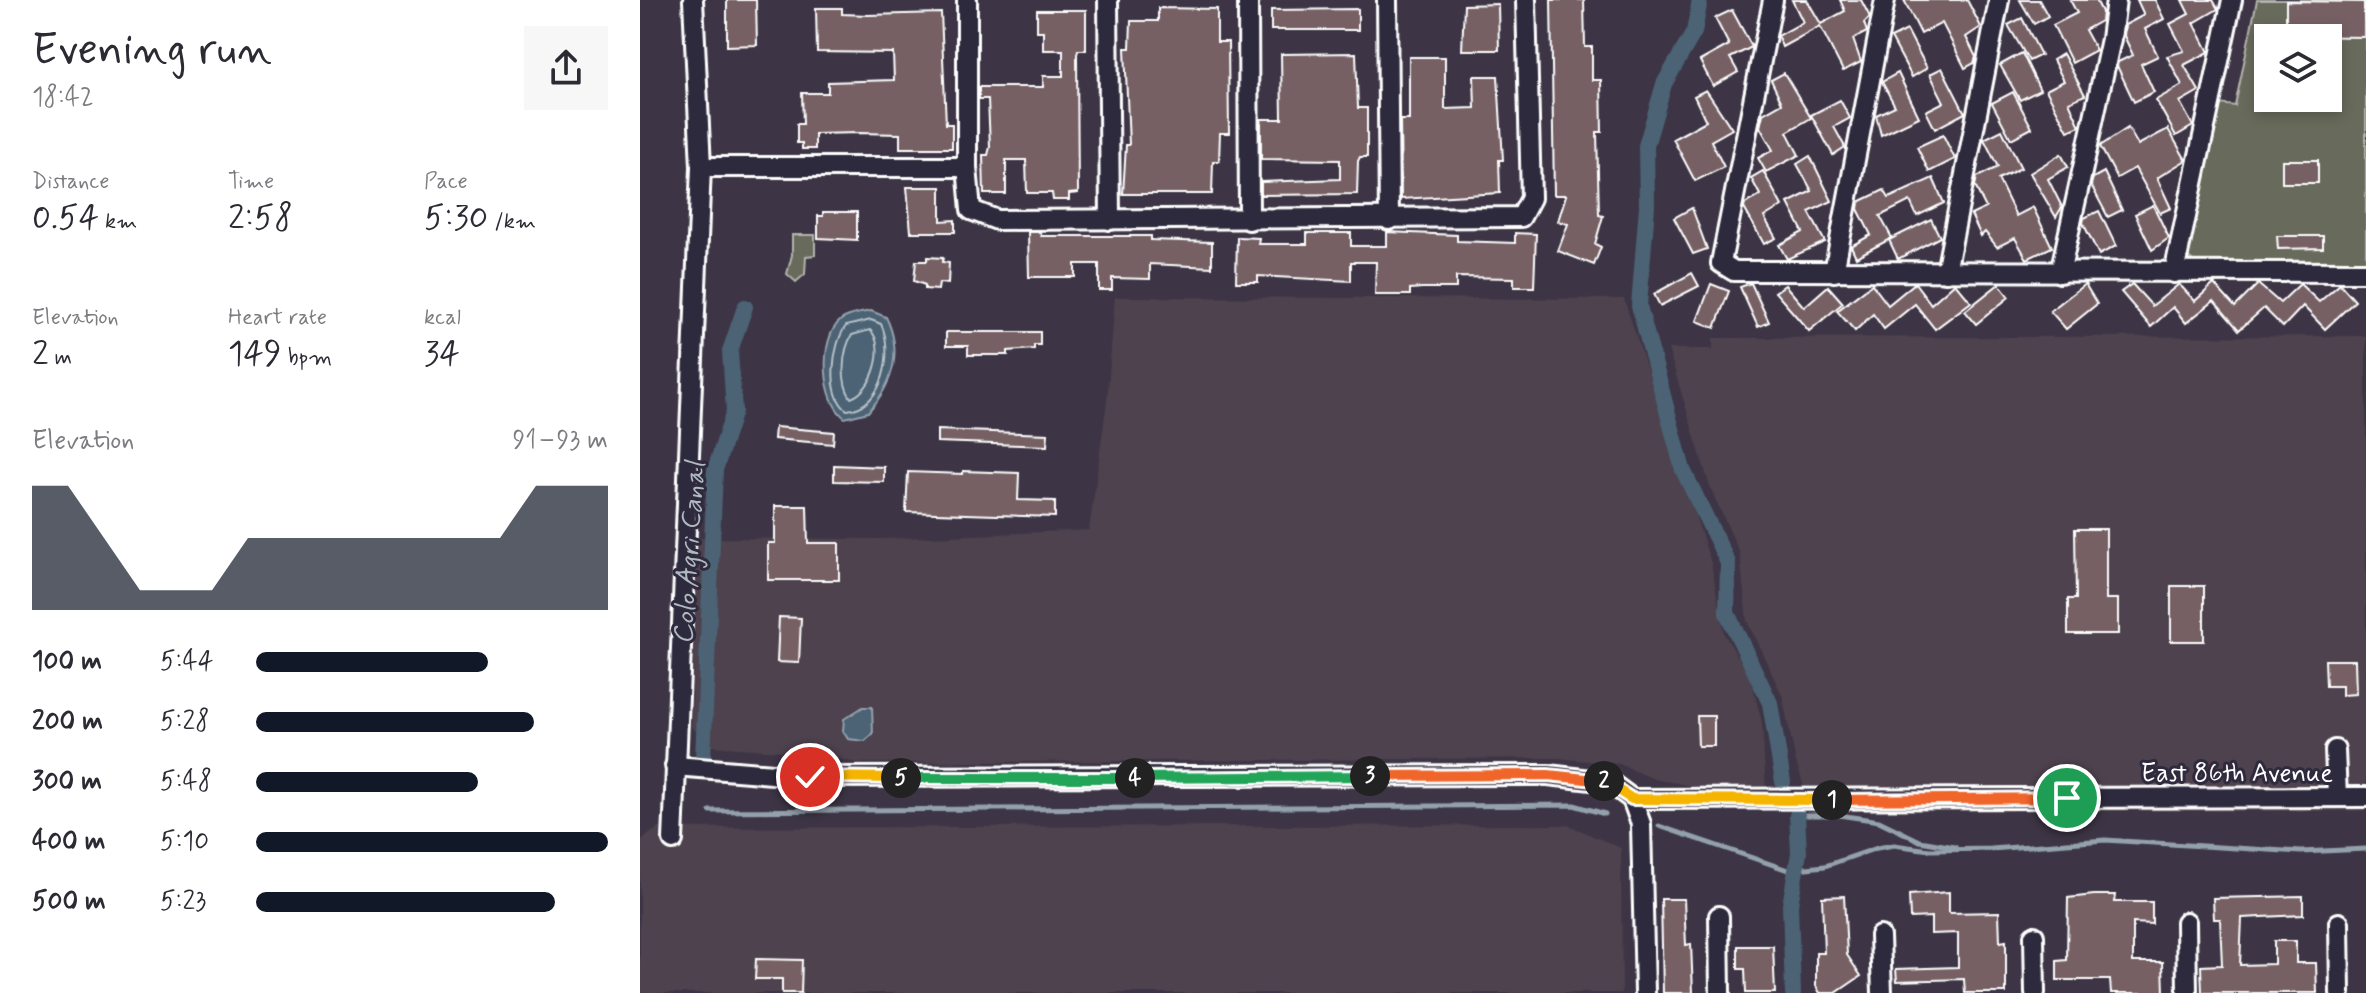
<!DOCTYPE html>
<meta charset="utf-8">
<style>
body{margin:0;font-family:Mynerve,sans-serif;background:#f7f7f7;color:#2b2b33;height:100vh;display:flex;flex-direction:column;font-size:30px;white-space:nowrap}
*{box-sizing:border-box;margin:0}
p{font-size:26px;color:#7c7c81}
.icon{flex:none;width:44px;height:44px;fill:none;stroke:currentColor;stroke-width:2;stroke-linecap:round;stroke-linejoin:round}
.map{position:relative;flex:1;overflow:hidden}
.details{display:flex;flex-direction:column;background:#fff;width:640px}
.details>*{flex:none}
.buttons{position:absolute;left:1614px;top:24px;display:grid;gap:16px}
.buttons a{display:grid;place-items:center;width:88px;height:88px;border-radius:0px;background:#fff;box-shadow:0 4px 12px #0003;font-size:40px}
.pin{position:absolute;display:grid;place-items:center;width:68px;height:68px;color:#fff;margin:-34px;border:4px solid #fff;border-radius:50%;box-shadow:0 2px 8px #0007}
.km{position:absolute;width:40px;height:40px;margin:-20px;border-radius:50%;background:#222;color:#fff;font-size:22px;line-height:40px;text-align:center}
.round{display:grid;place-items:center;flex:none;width:84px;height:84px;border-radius:0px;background:#f7f7f7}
.summary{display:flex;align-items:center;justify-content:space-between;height:136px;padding:0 32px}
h1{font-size:44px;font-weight:600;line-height:60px}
.stats{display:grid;grid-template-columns:repeat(3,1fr);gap:12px;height:136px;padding:8px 32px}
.stats div{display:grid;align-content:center}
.stats b{font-size:34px;font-weight:600}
.stats small{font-size:22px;font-weight:400}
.stats p{font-size:22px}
.chart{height:224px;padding:16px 32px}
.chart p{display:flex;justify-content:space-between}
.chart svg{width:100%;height:144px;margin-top:8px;fill:#111827;opacity:.7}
ul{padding:0 32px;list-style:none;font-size:26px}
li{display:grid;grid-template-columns:128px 96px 1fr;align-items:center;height:60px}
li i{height:20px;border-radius:10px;background:#111827}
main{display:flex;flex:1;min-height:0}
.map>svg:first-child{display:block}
</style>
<main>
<section class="details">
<div class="summary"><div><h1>Evening run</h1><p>18:42</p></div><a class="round"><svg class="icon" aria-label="share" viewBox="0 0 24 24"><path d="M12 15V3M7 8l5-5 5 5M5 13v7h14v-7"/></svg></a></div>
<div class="stats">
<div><p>Distance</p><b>0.54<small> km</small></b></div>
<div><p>Time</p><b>2:58</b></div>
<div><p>Pace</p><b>5:30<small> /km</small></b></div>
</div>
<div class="stats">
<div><p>Elevation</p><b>2<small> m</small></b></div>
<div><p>Heart rate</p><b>149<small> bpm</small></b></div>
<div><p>kcal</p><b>34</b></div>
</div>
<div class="chart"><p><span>Elevation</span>91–93 m</p>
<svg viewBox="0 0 160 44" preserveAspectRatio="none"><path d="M0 44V6L10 6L20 22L30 38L40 38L50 38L60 22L70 22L80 22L90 22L100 22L110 22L120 22L130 22L140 6L150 6L160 6V44z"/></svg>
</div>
<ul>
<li><b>100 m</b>5:44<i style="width:66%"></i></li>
<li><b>200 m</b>5:28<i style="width:79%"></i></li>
<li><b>300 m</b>5:48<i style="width:63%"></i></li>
<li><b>400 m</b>5:10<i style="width:100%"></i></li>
<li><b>500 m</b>5:23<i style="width:85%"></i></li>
</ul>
</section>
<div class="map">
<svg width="1726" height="993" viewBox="0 0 1726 993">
<rect width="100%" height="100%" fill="#3d3545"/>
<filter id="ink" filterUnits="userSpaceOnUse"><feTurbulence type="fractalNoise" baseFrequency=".0125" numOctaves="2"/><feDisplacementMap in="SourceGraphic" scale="16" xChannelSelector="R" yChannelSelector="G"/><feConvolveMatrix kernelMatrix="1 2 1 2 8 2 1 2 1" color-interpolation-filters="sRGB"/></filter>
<g filter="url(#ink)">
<g fill="#4e424e">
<polygon points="475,297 984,299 1071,563 1084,634 1110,676 1122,722 1126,791 1063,788 1014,779 979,764 917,758 217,763 168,753 71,746 51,726 58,538 240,539 449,530 467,401"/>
<polygon points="1726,336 1726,811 1172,811 1156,762 1142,695 1107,621 1100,554 1070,487 1028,349 1073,349 1073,338"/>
<polygon points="928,825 981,848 982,993 0,993 0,841 18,828"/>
</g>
<g fill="#686a5b" stroke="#b4b4ad" stroke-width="2" fill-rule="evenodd">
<path d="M 1617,0 L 1726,0 L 1726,263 L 1556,263 L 1547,256 L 1579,104 L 1595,106 ZM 1628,38 L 1688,38 L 1688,98 L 1628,98 Z"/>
<polygon points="152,235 175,235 175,255 166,256 165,274 156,282 147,274 152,255"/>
</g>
<g fill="#4b6375" stroke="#93a1ac" stroke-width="2">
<path d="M 231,311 L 246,317 C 263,352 253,384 228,412 L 205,418 C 182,402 178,338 201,320 C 209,314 222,313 231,311 Z"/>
<polygon points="223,707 232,707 233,734 225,741 208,739 203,731 204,719"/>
</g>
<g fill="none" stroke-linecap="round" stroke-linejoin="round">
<g stroke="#b7c1c8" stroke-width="2">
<path d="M 231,320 L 241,324 C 254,351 244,408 207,410 C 186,396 192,344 206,326 Z"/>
<path d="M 230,330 C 247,346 233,391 211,398 C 200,382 202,351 212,335 Z"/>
</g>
<g stroke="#93a1ac" stroke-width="5">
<polyline points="70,811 934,805 965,814"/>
<polyline points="1157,815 1199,815 1239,821 1280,841 1315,847"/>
<polyline points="1019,826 1148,870 1185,866 1237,848 1254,845 1290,850 1351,849 1465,840 1661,852 1726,849"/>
</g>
<g stroke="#4b6375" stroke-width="16">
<polyline points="1060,0 1054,32 1024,84 1006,146 1007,206 999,306 1043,470 1088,563 1087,613 1130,703 1143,782"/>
<polyline points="63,759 75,470 94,411 90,351 105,307"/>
<polyline points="1153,993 1150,905 1159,853 1157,815"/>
</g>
</g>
<g fill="#766163" stroke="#fff" stroke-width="2">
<polygon points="87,0 116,0 117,45 87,46"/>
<polygon points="911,0 944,0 945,47 952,47 952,80 961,80 962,132 957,132 959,215 963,216 955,244 961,247 954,265 918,251 928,224 918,221 926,195 914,195"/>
<polygon points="1152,0 1167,0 1181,24 1205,11 1200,0 1221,0 1230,17 1224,23 1227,32 1213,39 1221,62 1203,71 1180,26 1142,47 1138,36 1163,22"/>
<polygon points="1264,0 1327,0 1341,27 1326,37 1336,57 1334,63 1325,68 1302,23 1281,34"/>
<polygon points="1380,0 1399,0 1408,16 1394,24"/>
<polygon points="1430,0 1456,0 1462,12 1461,21 1445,30 1456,50 1432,63 1413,25 1437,13"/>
<polygon points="1497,0 1515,0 1524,19 1505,29 1518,56 1501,64 1514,92 1494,102 1477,66 1478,62 1493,55 1484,36 1485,25 1504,15"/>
<polygon points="1542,0 1573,0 1578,9 1554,23 1569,52 1544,65 1559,91 1540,102 1553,126 1536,136 1516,100 1542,85 1527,56 1544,51 1530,24 1549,14"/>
<polygon points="1646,1 1724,2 1724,37 1646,36"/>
<polygon points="858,4 859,50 822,50 824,5"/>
<polygon points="176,8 202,8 202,14 228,15 301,13 306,124 312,124 312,148 260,148 260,134 219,133 175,134 175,149 162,149 162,143 157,143 157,124 163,124 162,93 188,93 188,82 254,80 253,53 177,52"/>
<polygon points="518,8 577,9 577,42 588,42 589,133 580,133 579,161 573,161 572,194 483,194 486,145 489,145 485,48 490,48 491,21 518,21"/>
<polygon points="718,9 718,30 631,30 631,10"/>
<polygon points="397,10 446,10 446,50 438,50 437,54 438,193 429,194 429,200 413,200 412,193 387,193 386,160 366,160 366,194 344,194 343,155 348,155 350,147 348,99 339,99 339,87 403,87 403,76 423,76 423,50 403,50 403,31 397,31"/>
<polygon points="1092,10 1112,47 1090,58 1098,72 1073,86 1060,61 1089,45 1075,18"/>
<polygon points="1382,18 1401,55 1389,61 1368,25"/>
<polygon points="1267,30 1287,68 1272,77 1251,38"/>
<polygon points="716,53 718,108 727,108 727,157 720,157 718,161 717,194 621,195 621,182 700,179 700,160 621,159 621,119 642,119 641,54"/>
<polygon points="1382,53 1400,90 1380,100 1360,65"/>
<polygon points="1423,54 1445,95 1429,102 1440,126 1428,131 1406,90 1424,81 1413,60"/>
<polygon points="769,57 805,57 805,109 835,108 834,76 858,76 863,160 859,160 860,193 761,199 760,120 769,120"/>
<polygon points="1302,68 1325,113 1295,129 1286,111 1304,102 1290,74"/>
<polygon points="1144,73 1171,118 1147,132 1159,155 1126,172 1118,158 1133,150 1120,127 1123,114 1142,103 1131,80"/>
<polygon points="1258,73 1279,117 1241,135 1236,115 1255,106 1242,82"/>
<polygon points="1066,90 1092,129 1071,141 1084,167 1055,181 1033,139 1066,121 1054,96"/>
<polygon points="1373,92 1392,128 1371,139 1352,103"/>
<polygon points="1200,100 1210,118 1194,127 1205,147 1193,155 1171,115"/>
<polygon points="1488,128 1498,145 1528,129 1546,160 1517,178 1531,208 1520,213 1495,168 1477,178 1460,146"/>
<polygon points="1362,130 1381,168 1358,179 1376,216 1393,207 1412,247 1387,259 1375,238 1357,247 1345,232 1341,236 1331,215 1346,208 1335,186 1337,177 1358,167 1344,139"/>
<polygon points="1303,135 1315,159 1289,172 1277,147"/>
<polygon points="1421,154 1428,167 1408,179 1422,207 1416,217 1390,173"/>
<polygon points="1170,156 1192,201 1169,212 1185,242 1147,259 1139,245 1163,232 1148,203 1172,191 1157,164"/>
<rect x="1642" y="160" width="36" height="23"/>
<polygon points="1123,171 1142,206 1124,217 1136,238 1124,244 1104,208 1105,204 1120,195 1111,178"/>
<polygon points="1464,172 1482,210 1468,217 1451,185 1453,178"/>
<polygon points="1293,178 1304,203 1277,216 1270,201 1240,216 1252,238 1216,257 1211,246 1231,235 1218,209 1219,202 1244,190 1249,198"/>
<polygon points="267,187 301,187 301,221 315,220 315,232 271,232"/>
<polygon points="1513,205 1529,238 1512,250 1495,214"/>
<polygon points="1052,208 1067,249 1053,254 1034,218"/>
<polygon points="1459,211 1476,246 1459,255 1443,223 1444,218"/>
<polygon points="183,212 217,212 217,240 178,238 178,216 183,216"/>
<polygon points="1291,219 1300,237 1258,259 1249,240"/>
<polygon points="388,232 400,232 401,236 511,236 511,240 572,242 572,267 510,264 510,279 472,278 472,290 459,290 459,264 435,264 435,277 389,277"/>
<polygon points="747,232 817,235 817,241 875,243 875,233 896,234 894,287 874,287 874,278 816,277 816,288 782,288 770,289 770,295 735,295 736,262 711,262 711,281 618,276 618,282 596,282 597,237 619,238 618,244 667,244 667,233 711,233 711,246 747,246"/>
<polygon points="1637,236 1683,236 1683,248 1638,249"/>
<polygon points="287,257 303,258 302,262 309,263 308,284 299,283 298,290 285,289 285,285 274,281 276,261 287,261"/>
<polygon points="1052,273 1059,286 1020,306 1014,294"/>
<polygon points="1111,283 1129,322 1118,327 1100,287"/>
<polygon points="1275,283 1291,304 1315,283 1331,302 1295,329 1275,304 1244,329 1233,314 1215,331 1197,311 1232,284 1248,305"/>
<polygon points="1071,284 1089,291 1075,328 1057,321"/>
<polygon points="1359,284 1369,297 1336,324 1325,311"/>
<polygon points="1445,284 1457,304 1426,329 1410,311"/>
<polygon points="1492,284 1512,306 1539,284 1555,301 1574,284 1595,307 1618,284 1640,303 1660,284 1679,302 1700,284 1715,301 1685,329 1663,306 1643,327 1624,308 1599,330 1574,301 1546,323 1533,307 1511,327 1481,292"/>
<polygon points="1145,285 1164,307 1188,286 1203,303 1169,331 1135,292"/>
<polygon points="306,332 400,332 400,345 394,345 394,349 368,351 368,355 328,355 328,346 306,346"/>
<polygon points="135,427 194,432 193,444 134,439"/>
<polygon points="297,430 408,434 407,446 297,442"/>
<polygon points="194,465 244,467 244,482 194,481"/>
<polygon points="323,471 379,473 378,500 415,501 415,517 266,512 268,472 323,474"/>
<polygon points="135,506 167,506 168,543 199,543 199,580 128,580 128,543 135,543"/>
<polygon points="1435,529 1466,529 1466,599 1478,599 1478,634 1428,634 1428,599 1436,599"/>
<rect x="1531" y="586" width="33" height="55"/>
<polygon points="139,617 161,618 159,663 137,662"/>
<polygon points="1685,660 1715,660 1716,694 1702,695 1702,686 1686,686"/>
<polygon points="1057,716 1074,716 1074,746 1058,746"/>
<polygon points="1309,892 1309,913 1359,912 1360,942 1366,941 1366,993 1325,993 1324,979 1257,981 1256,969 1318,967 1318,933 1291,934 1291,917 1270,918 1269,895"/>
<polygon points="1454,895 1476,895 1475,902 1512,902 1512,924 1493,923 1493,962 1523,962 1524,993 1471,993 1470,980 1417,980 1417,961 1427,960 1428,898"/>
<polygon points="1204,896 1207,955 1221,976 1196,993 1180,993 1176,986 1176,953 1184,953 1182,897"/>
<polygon points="1663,896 1663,915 1602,918 1600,965 1634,964 1634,941 1656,941 1656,963 1676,963 1677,993 1562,993 1561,966 1582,965 1580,919 1574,919 1573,898"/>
<polygon points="1021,899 1044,899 1046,945 1051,944 1053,993 1023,993"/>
<polygon points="1098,946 1133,946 1135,993 1106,993 1105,969 1098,969"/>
<polygon points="116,959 162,960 161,993 142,993 142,979 115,979"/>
</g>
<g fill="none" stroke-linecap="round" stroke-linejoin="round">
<defs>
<g id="street">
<polyline points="327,0 327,167 331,210 357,220 881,217 891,198 886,0"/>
<polyline points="468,0 470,220"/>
<polyline points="608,0 609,220"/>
<polyline points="747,0 749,220"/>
<polyline points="1133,0 1081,263 1094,271 1726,272"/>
<polyline points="61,167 327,167"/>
<polyline points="1194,272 1245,0"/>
<polyline points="1306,272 1359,0"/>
<polyline points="1420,273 1471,39 1476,0"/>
<polyline points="1534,273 1592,0"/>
<polyline points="1695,750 1697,797"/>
<polyline points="35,766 170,777 908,775 969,782 992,799 1726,797"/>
<polyline points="992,799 1001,824 1005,993"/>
<polyline points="33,840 61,167 53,0"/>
<polyline points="1079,916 1080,993"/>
<polyline points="1546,922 1547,993"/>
<polyline points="1699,923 1700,993"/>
<polyline points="1240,936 1242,993"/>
<polyline points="1394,936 1395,993"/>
</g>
</defs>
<use href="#street" stroke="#fff" stroke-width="24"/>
<use href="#street" stroke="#2f2a3d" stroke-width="18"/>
</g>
</g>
<g fill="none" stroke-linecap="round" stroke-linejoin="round" filter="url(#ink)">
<defs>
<polyline id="split-1" points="1192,800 1427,798"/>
<polyline id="split-2" points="964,781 992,799 1192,800"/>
<polyline id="split-3" points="730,776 908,775 964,781"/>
<polyline id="split-4" points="495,778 730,776"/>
<polyline id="split-5" points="261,778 495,778"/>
<polyline id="split-6" points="170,777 261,778"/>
</defs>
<use href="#split-1" stroke="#fff" stroke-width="16"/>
<use href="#split-2" stroke="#fff" stroke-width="16"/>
<use href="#split-3" stroke="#fff" stroke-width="16"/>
<use href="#split-4" stroke="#fff" stroke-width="16"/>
<use href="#split-5" stroke="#fff" stroke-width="16"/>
<use href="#split-6" stroke="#fff" stroke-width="16"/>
<use href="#split-1" stroke="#f0652b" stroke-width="10"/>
<use href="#split-2" stroke="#f5b400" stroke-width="10"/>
<use href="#split-3" stroke="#f0652b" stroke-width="10"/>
<use href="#split-4" stroke="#22a559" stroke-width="10"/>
<use href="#split-5" stroke="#22a559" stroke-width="10"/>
<use href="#split-6" stroke="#f5b400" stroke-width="10"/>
</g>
<g text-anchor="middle" stroke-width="6" stroke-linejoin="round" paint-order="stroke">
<g font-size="26" fill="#fff" stroke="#2f2a3d">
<text x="1597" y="781">East 86th Avenue</text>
</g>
<g font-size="28" font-style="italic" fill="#aeb9c1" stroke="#2f2a3d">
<text transform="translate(48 553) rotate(-86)" y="10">Colo Agri Canal</text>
</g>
</g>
</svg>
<div class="buttons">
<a><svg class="icon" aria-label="layers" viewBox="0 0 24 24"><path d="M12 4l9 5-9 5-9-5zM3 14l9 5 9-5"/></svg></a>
</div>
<div class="pin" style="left:1427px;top:798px;background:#1e9e55"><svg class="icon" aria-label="arrive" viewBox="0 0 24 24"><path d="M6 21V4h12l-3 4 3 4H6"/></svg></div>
<div class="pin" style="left:170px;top:777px;background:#d93025"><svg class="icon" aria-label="check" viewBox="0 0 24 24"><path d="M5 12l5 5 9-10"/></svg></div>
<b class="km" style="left:1192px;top:800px">1</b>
<b class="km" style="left:964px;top:781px">2</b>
<b class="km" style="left:730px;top:776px">3</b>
<b class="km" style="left:495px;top:778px">4</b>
<b class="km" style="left:261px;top:778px">5</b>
</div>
</main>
